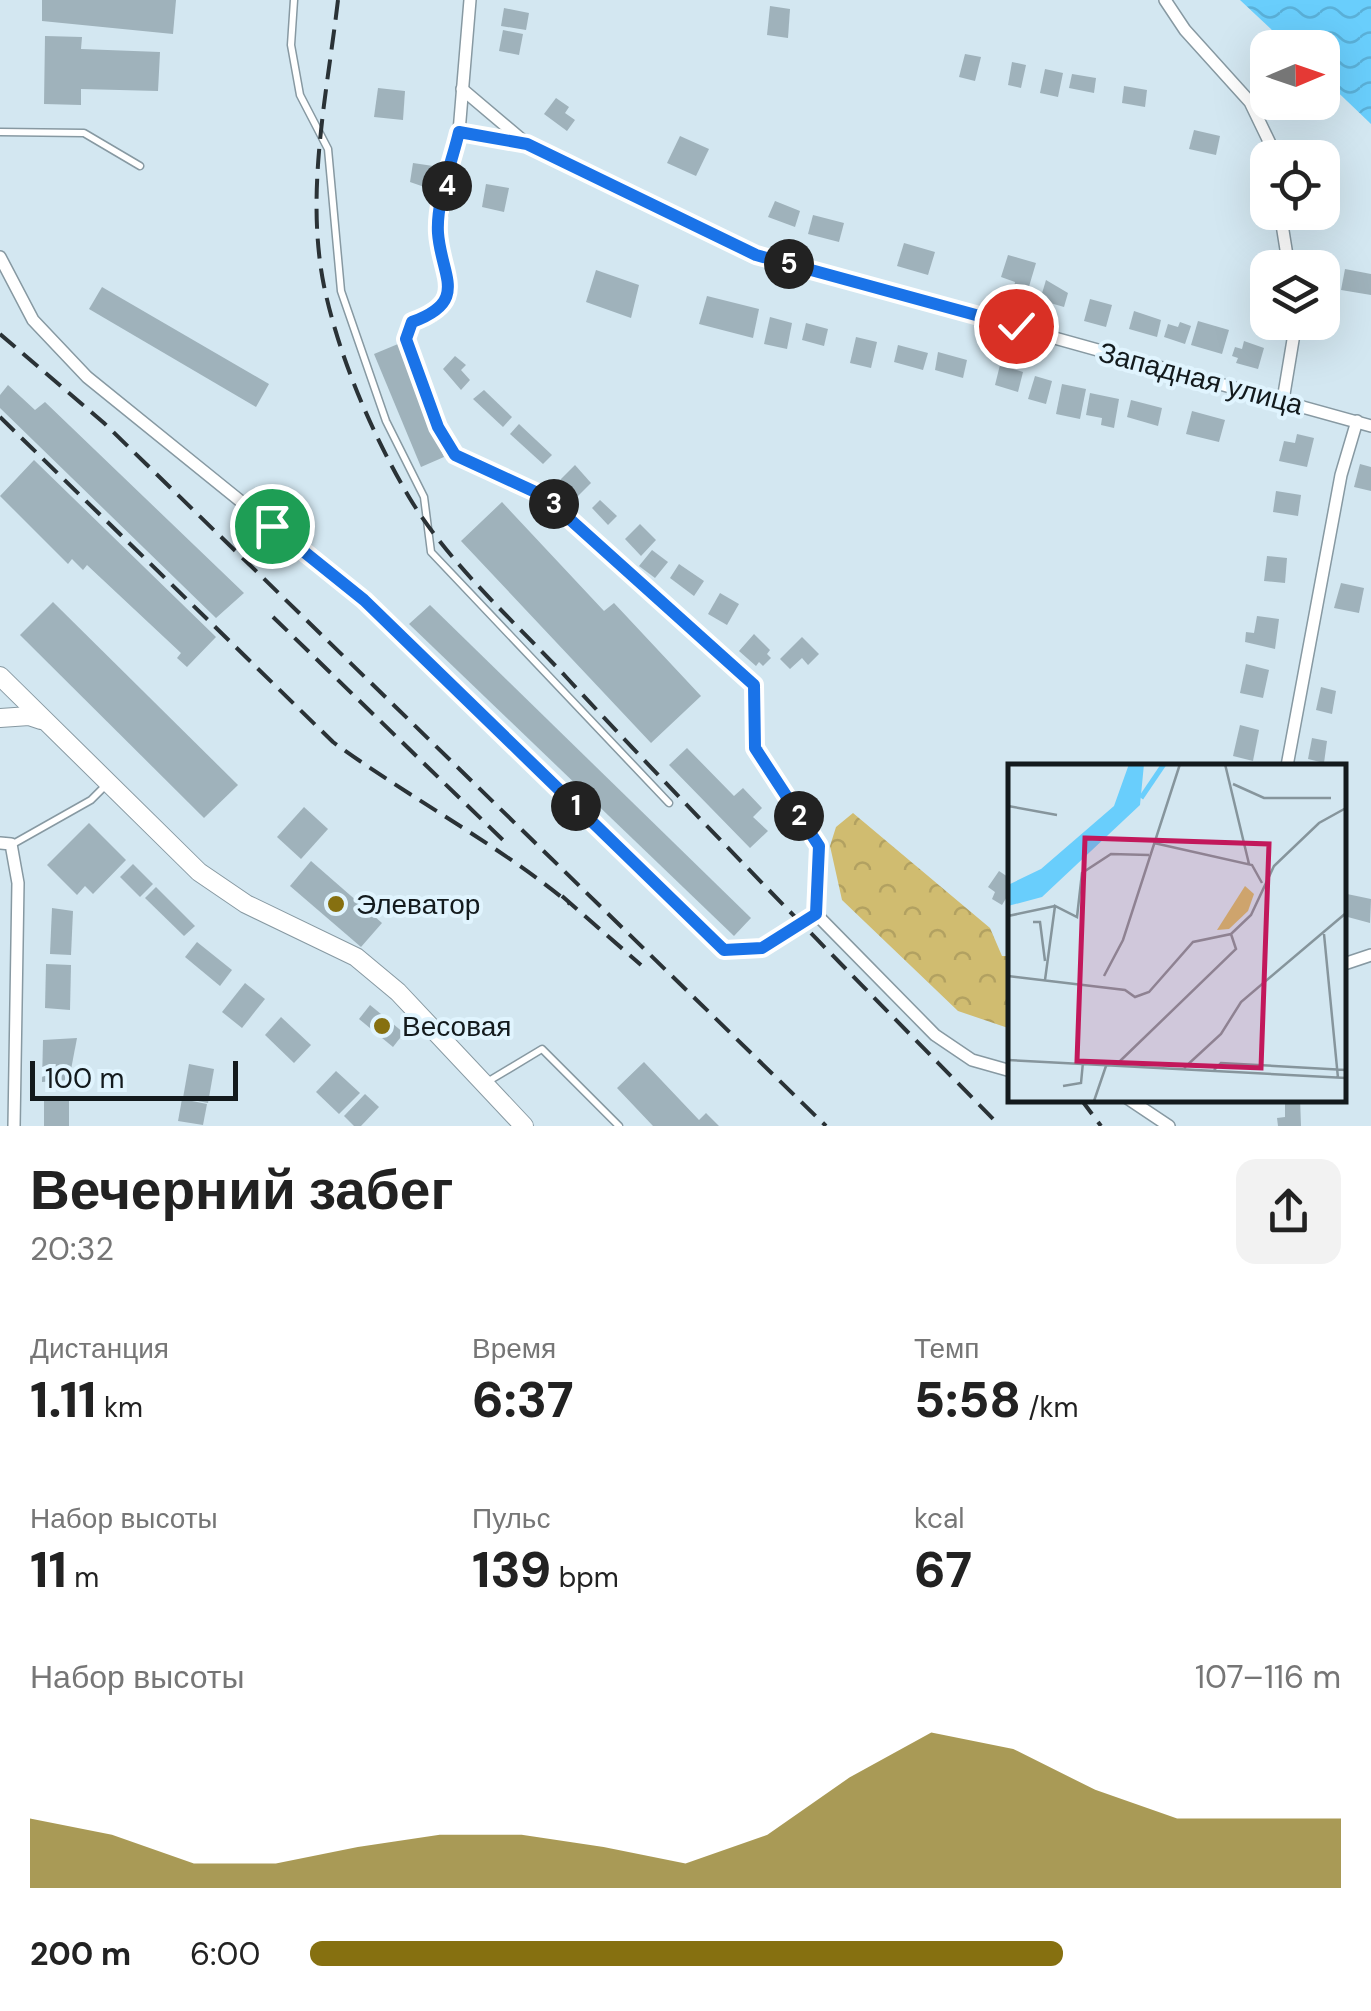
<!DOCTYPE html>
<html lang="ru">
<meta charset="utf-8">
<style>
body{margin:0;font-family:"DM Sans",sans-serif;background:#f2f2f2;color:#222;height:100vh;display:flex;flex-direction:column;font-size:38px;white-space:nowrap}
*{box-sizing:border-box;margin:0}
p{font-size:32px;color:#767676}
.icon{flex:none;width:55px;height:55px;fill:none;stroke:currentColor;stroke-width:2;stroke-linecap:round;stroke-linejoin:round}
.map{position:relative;height:1126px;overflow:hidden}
.sheet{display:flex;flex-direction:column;background:#fff;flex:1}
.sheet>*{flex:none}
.needle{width:65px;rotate:88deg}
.tools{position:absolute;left:1250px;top:30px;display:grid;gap:20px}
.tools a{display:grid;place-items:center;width:90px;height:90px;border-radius:20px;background:#fff;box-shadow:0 10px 40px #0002;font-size:50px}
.scale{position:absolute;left:30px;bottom:25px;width:208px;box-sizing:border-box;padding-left:10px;border:5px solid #131a1d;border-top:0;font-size:28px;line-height:35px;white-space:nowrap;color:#131a1d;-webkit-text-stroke:8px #e0f4fe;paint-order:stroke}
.pin{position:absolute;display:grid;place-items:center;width:85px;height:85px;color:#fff;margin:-42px;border:5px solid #fff;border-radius:50%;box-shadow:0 2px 10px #0007}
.km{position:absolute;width:50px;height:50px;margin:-25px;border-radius:50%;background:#222;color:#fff;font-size:28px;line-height:50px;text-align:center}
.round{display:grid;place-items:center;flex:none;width:105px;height:105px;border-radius:20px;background:#f2f2f2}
.headline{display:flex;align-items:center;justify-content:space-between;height:170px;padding:0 30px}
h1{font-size:55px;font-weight:800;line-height:75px}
.metrics{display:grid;grid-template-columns:repeat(3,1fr);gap:15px;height:170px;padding:10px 30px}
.metrics div{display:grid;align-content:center}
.metrics b{font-size:50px;font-weight:800}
.metrics small{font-size:28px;font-weight:400}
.metrics p{font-size:28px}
.chart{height:280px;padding:20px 30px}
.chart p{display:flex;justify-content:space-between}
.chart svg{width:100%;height:180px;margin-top:10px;fill:#867010;opacity:.7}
ul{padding:0 30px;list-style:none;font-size:32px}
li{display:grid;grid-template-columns:160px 120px 1fr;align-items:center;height:75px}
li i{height:25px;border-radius:12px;background:#867010}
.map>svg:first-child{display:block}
</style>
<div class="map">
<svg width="1371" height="1126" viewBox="0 0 1371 1126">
<defs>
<pattern id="forest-crowns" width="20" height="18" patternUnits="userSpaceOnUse" patternTransform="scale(2.5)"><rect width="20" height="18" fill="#d0bc70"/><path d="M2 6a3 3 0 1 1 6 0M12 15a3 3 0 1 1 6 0" fill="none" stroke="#b2a161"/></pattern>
<pattern id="water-waves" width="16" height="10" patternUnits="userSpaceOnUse" patternTransform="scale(2.5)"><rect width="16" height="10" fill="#69cefc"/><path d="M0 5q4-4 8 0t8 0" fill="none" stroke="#5ab0d8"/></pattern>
</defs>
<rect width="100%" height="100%" fill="#d3e7f1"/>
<polygon fill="url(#forest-crowns)" points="853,813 990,928 1002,956 1011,956 1011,1029 958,1011 842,900 830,846 836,827"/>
<polygon fill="url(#water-waves)" points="1240,0 1371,0 1371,124 1323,78 1322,48 1290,47"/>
<g fill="#9fb2bb">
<polygon points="42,0 176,0 173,34 42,21"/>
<polygon points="770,6 790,9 788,38 767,35"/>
<polygon points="504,8 529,13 526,30 501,26"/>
<polygon points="503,30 523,34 519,55 499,51"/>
<polygon points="45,36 82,37 81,49 160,52 158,91 81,89 81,105 44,104"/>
<polygon points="965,54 981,57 975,81 959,77"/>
<polygon points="1012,62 1026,65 1021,88 1008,85"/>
<polygon points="1045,69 1063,73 1058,97 1040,93"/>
<polygon points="1072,74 1096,78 1094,93 1069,88"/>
<polygon points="1124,86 1147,90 1145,107 1122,103"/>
<polygon points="378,88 405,91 403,120 374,117"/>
<polygon points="556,98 569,107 565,113 575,120 567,131 544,114"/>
<polygon points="1194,130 1220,136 1216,155 1189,149"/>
<polygon points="680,136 709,149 696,176 667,163"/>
<polygon points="413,163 440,167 436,191 410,182"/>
<polygon points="486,184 509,188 504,212 482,207"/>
<polygon points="775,201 800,211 795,227 768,217"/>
<polygon points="813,215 844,223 839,242 808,234"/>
<polygon points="904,243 935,252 928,275 897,266"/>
<polygon points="1008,255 1036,263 1025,300 1012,296 1015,282 1001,277"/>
<polygon points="1345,269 1371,274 1371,295 1341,290"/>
<polygon points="596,270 639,285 631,318 586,302"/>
<polygon points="1046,280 1068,293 1064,307 1040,300"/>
<polygon points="102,287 269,384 256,407 89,309"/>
<polygon points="707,296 759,309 753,338 699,324"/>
<polygon points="1090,299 1112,305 1106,327 1084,321"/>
<polygon points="1134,311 1161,320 1157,337 1129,329"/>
<polygon points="770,317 792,323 787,349 764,344"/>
<polygon points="1198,321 1229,330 1222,354 1191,345"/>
<polygon points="1180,322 1191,326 1185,344 1164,337 1168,324 1178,327"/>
<polygon points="806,323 828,329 824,346 802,340"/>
<polygon points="856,337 877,342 871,368 850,363"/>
<polygon points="1244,341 1264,348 1258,369 1236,363 1238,358 1232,356 1235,347 1242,349"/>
<polygon points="398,344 444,457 421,467 374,354"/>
<polygon points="898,345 928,353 923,370 894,362"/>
<polygon points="938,352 967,360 963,378 935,370"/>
<polygon points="455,356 466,365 461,370 470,380 461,390 443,369"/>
<polygon points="1000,365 1023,372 1018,392 995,385"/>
<polygon points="1035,376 1052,381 1046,404 1028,399"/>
<polygon points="1062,384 1086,389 1080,419 1056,414"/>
<polygon points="8,385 35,410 45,402 244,593 216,618 0,408 0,395"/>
<polygon points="484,390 512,417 503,427 473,399"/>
<polygon points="1090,393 1119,399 1114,428 1101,425 1102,418 1086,415"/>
<polygon points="1131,400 1162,408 1158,426 1127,417"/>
<polygon points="1192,411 1225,420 1219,442 1186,434"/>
<polygon points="519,424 552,455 543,464 510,434"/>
<polygon points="1297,434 1314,438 1307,467 1279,461 1284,441 1295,443"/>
<polygon points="34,460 216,637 187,667 177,658 181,653 87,565 83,570 72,559 68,564 0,496"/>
<polygon points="1360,464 1371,467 1371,491 1354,487"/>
<polygon points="575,465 591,483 576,498 560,480"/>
<polygon points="1276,491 1301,495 1298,516 1273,512"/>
<polygon points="600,500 617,516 608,525 592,508"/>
<polygon points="502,502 604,611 614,603 701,696 651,743 461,541"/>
<polygon points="640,524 656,540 641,556 625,539"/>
<polygon points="652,550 668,562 655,578 639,566"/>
<polygon points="1267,556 1287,558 1285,583 1264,581"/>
<polygon points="679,564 704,581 694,596 670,578"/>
<polygon points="1341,583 1364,588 1359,613 1334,608"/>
<polygon points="720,593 739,604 727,625 708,614"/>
<polygon points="53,602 238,785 204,818 20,635"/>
<polygon points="430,605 751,918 734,936 409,624"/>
<polygon points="1257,616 1279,619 1275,649 1245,642 1246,632 1254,633"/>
<polygon points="754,634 770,650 767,654 771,658 763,666 759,662 756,666 739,651"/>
<polygon points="802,637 819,654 808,665 802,658 790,669 780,659"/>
<polygon points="1246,664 1269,670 1263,698 1240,693"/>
<polygon points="1321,687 1336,691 1332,714 1316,710"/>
<polygon points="1240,725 1259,730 1253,761 1233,756"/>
<polygon points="1312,738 1327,741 1324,763 1308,759"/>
<polygon points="687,748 734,796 743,788 762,808 753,817 768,831 750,848 669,765"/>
<polygon points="304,807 328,829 301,859 277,837"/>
<polygon points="89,823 126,860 93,894 85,886 77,895 47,865"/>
<polygon points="311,861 382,923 361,947 290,886"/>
<polygon points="133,864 153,884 140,897 120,877"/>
<polygon points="999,871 1011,879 1011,890 1002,905 992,899 995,892 988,887"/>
<polygon points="156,887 195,926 184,936 145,898"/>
<polygon points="1347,894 1371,899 1370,923 1344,916"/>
<polygon points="52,908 73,911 71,955 50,954"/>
<polygon points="197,942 232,970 220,986 185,957"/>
<polygon points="46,964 71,965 70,1010 45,1008"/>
<polygon points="245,983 265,999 242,1028 222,1012"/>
<polygon points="370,1005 404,1033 393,1047 359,1019"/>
<polygon points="281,1017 311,1045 294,1063 265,1035"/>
<polygon points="77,1038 69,1080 42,1082 43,1040"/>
<polygon points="644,1062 699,1120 706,1113 719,1126 653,1126 617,1088"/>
<polygon points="189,1064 214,1069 208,1103 183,1098"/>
<polygon points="336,1071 360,1093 339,1114 316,1092"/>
<polygon points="365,1094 379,1107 361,1126 354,1126 344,1116"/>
<rect x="44" y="1096" width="25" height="30"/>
<polygon points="1285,1098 1300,1098 1301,1126 1278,1126 1277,1118 1285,1117"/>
<polygon points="182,1099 207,1104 203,1125 178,1121"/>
</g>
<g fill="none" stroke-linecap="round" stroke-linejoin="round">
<defs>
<g id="lane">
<polyline points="294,0 291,45 300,95 328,149 341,291 386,421 424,497 431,552 669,803"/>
<polyline points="0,132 84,133 140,166"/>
<polyline points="13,844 91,800 107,784"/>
<polyline points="487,1082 542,1049 619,1126"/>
</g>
<g id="street">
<polyline points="470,0 459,132 438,231 450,280 447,297 433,315 412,323 406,339 438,427 455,455 544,496 754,685 755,748 819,847 816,914 935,1035 972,1060 1011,1071"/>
<polyline points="1165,0 1185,30 1250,102 1277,158"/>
<polyline points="459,132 527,144 462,89"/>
<polyline points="527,144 756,255 1371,426"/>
<polyline points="1280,212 1289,268"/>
<polyline points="0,257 33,320 87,377 364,601 724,950 762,948 816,914"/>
<polyline points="1283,400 1296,322"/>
<polyline points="1287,766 1341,475 1357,421"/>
<polyline points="0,843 11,844 18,883 14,1126"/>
<polyline points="1344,964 1371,955"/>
<polyline points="1127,1098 1169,1126"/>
</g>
<g id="secondary">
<polyline points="0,676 199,872 246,904 356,957 398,992 524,1126"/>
<polyline points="0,718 29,716 41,720"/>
</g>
</defs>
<use href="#lane" stroke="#8799a2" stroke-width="9"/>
<use href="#street" stroke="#8799a2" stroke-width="14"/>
<use href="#secondary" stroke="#8799a2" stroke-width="20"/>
<use href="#lane" stroke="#fff" stroke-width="6"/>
<use href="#street" stroke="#fff" stroke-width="11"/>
<use href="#secondary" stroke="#fff" stroke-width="18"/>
<g stroke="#2a3236" stroke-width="4" stroke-dasharray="20 10" stroke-linecap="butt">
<path d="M 338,0 C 327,94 305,192 324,286 C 339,357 372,434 409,497 C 449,564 515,622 568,679 C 709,831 855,978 1000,1126"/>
<polyline points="0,334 104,423 826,1126"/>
<path d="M 0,417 L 333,742 C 411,799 496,843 570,904"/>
<polyline points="273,617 504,841"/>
<polyline points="562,896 641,965"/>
<polyline points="1080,1098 1101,1126"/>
</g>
</g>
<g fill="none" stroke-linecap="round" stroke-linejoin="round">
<defs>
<path id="route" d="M 272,526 L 364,600 L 724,950 L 762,948 L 816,914 L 819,846 L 755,748 L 754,685 L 544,496 L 455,455 L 438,427 L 406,339 L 412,322 C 470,301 441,276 438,233 C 436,202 452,162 459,132 L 527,144 L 756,255 L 1016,326"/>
</defs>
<use href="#route" stroke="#fff" stroke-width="20"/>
<use href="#route" stroke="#1a73e8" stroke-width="12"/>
</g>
<g fill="#867010" stroke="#e0f4fe" stroke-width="4">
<circle cx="336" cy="904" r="10"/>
<circle cx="382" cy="1026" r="10"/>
</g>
<g text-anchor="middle" stroke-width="8" stroke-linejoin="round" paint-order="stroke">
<g font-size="28" fill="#131a1d" stroke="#e0f4fe">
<text transform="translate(1201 378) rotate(15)" y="10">Западная улица</text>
</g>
<g font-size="28" fill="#131a1d" stroke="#e0f4fe" text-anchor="start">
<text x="356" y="914">Элеватор</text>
<text x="402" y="1036">Весовая</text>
</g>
</g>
<g transform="translate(1008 764)">
<rect width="338" height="338" fill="#d3e7f1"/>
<path d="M 237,122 L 246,130 L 240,147 L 221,165 L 209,166 Z" fill="#d0bc70"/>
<path d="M 121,0 L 136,0 L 132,41 L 34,133 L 0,142 L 0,121 L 33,105 L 106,42 Z" fill="#69cefc"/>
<path fill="none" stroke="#69cefc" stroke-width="5" d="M 133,34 L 156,0"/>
<path fill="none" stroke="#86959c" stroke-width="2.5" d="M 217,0 L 241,100M 225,20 L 256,34 L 323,34M 0,42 L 49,51M 146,79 L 244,101 L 254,119M 0,152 L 47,142M 25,158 L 32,158 L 37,197M 316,170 L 330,314M 0,212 L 117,226 L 127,233 L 141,228 L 185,178 L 223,170 L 243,151 L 266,102 L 311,59 L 338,44M 96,212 L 115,176 L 172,0M 37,216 L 47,142 L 69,153 L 74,109 L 103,90 L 141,91M 0,296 L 338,314M 110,299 L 228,185 L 223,170M 176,304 L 213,270 L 233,238 L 338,149M 206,306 L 213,299 L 338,306M 55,322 L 73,319 L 75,298M 86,337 L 98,302"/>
<path fill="#c2185b" fill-opacity="0.15" stroke="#c2185b" stroke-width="5" d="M 77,74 L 261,80 L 253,304 L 69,297 Z"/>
<rect width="338" height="338" fill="none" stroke="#131a1d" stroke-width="5"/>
</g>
</svg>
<div class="tools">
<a><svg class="needle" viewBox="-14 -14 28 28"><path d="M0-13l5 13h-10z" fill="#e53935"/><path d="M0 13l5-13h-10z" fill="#767676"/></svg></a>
<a><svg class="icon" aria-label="locate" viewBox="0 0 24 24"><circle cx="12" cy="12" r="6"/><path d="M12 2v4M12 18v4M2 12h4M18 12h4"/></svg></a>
<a><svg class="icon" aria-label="layers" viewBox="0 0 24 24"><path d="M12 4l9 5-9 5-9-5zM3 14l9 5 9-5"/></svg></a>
</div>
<div class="scale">100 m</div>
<div class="pin" style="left:272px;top:526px;background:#1e9e55"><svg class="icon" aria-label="arrive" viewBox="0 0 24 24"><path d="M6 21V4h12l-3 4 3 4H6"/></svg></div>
<div class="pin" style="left:1016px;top:326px;background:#d93025"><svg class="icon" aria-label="check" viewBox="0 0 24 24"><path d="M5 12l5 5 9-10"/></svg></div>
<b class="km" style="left:576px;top:806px">1</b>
<b class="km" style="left:799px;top:816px">2</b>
<b class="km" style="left:554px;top:504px">3</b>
<b class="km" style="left:447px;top:186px">4</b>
<b class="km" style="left:789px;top:264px">5</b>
</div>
<section class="sheet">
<div class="headline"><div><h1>Вечерний забег</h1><p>20:32</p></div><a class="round"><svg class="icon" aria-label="share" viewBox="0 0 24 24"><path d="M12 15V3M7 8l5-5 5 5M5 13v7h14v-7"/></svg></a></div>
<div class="metrics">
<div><p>Дистанция</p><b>1.11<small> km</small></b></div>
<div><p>Время</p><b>6:37</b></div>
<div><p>Темп</p><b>5:58<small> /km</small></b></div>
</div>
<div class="metrics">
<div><p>Набор высоты</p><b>11<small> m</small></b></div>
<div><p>Пульс</p><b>139<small> bpm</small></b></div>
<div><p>kcal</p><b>67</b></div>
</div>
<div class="chart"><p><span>Набор высоты</span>107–116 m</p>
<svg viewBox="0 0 160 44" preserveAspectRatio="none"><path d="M0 44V27L10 31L20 38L30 38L40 34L50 31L60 31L70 34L80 38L90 31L100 17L110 6L120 10L130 20L140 27L150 27L160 27V44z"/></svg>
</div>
<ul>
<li><b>200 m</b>6:00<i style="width:73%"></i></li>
</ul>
</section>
